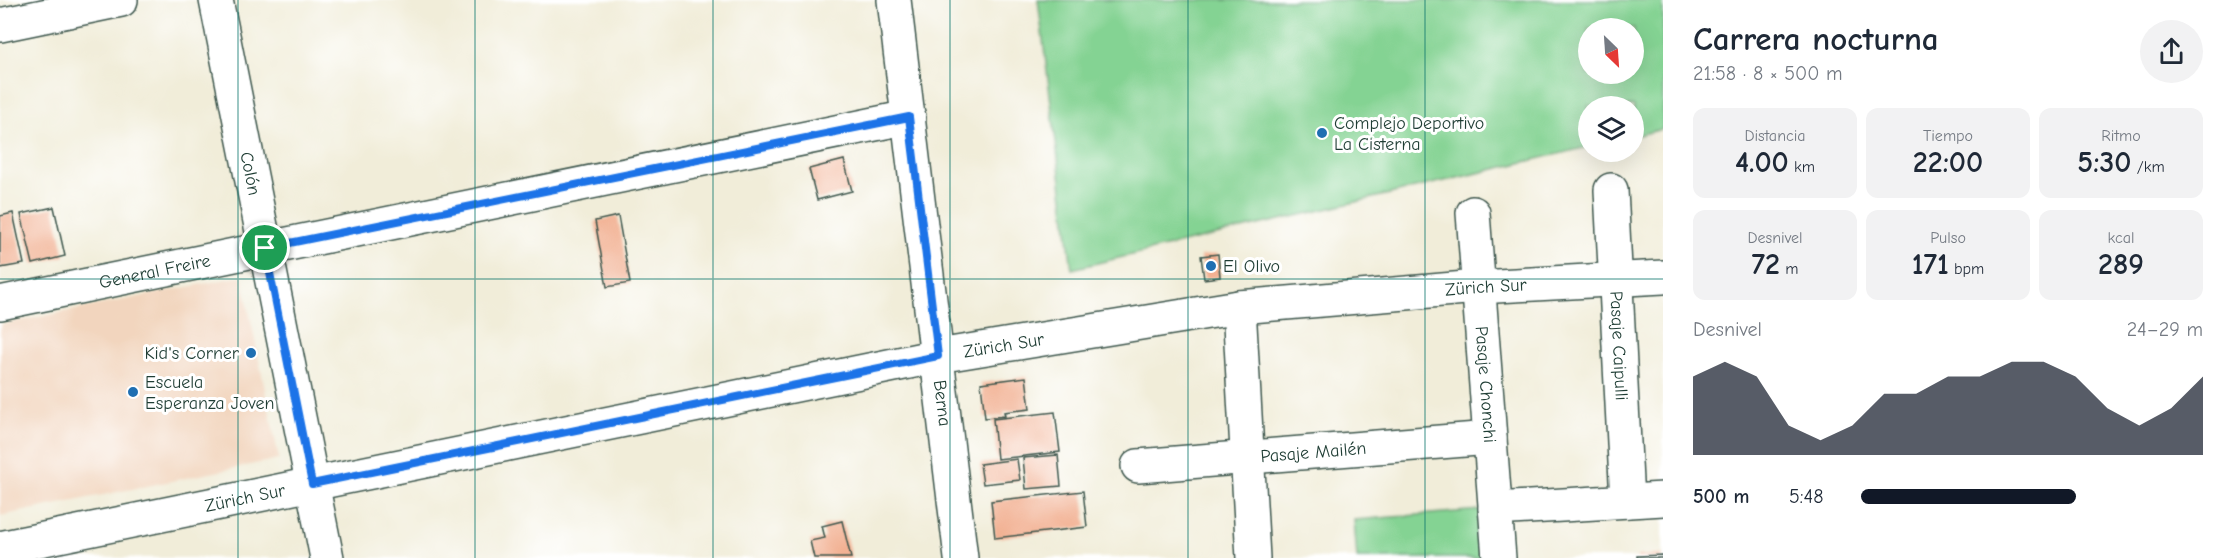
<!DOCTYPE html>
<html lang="es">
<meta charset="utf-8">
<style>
body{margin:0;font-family:"Comic Neue",sans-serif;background:#f2f2f3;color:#1f2937;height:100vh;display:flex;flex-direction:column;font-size:22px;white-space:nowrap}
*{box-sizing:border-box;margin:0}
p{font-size:20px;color:#747a83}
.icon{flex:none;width:33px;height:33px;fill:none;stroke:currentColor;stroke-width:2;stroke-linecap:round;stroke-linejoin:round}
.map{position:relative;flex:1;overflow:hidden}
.panel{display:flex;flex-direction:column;background:#fff;width:570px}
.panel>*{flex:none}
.needle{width:39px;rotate:155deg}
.buttons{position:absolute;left:1578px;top:18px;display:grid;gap:12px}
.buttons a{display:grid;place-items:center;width:66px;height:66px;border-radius:50%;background:#fff;box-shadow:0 6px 24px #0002;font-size:30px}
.pin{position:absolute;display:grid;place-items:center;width:51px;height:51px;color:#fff;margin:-26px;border:3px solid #fff;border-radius:50%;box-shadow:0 2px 6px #0007}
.round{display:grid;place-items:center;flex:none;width:63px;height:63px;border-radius:32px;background:#f2f2f3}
.summary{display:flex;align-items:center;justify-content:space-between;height:102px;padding:0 30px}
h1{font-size:33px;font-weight:700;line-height:45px}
.metrics{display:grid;grid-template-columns:repeat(3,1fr);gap:9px;height:102px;padding:6px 30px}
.metrics div{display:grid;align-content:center;border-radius:12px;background:#f2f2f3;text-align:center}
.metrics b{font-size:30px;font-weight:700}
.metrics small{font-size:16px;font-weight:400}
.metrics p{font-size:16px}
.chart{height:168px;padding:12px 30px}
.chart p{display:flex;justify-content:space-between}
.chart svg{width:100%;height:108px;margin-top:6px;fill:#111827;opacity:.7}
ul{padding:0 30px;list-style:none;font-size:20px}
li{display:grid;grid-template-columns:96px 72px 1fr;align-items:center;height:45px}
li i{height:15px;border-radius:8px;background:#111827}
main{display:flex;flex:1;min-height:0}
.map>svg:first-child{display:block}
</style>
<main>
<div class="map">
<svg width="1663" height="558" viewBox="0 0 1663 558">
<rect width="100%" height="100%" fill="#fff"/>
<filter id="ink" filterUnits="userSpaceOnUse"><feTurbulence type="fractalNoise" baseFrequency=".0167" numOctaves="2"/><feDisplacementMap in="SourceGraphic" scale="12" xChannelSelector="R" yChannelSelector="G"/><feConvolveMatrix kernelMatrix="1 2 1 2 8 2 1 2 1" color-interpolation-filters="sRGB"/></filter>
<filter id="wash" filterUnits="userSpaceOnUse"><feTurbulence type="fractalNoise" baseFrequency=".008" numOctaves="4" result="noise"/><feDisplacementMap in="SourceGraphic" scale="24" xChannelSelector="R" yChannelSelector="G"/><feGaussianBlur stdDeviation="1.35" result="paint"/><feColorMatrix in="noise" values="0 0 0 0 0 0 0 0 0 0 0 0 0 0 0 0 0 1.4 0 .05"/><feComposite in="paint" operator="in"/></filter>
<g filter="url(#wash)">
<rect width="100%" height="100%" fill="#f1edd9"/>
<polygon fill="#f2d5be" points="242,276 279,459 0,516 0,325"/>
<g fill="#84d393" stroke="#528864" stroke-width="1.5" fill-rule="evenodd">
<path d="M 1038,0 L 1663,0 L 1663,129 L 1634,136 L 1634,106 L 1588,106 L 1588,147 L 1072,269 ZM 1634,28 L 1634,74 L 1588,74 L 1588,28 Z"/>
<polygon points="1481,510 1484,558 1357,558 1354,520"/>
</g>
<g id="blocks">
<g fill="#f2b193">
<polygon points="844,160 852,191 817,200 809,169"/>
<polygon points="54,207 65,256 33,264 21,214"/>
<polygon points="13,213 24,264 0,268 0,216"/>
<polygon points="618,216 630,283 607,287 595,221"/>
<polygon points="1218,254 1220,277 1204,279 1201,256"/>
<polygon points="1026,377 1030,409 1004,412 1005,416 985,418 981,383"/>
<polygon points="1055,412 1060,452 997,459 993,419"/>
<polygon points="1058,455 1061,486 1026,489 1023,458"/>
<polygon points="1017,459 1020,480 983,484 980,464"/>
<polygon points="1083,491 1087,527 995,538 991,501"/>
<polygon points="842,521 851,558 814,558 810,541 825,538 822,526"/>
<polygon points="1663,555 1663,558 1637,558 1637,556"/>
</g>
</g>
</g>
<g filter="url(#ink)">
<use href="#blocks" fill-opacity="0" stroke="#3e574d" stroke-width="1.5"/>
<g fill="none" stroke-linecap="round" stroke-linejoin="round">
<defs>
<g id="minor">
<path id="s1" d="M 216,0 L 327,558"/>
<path id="s2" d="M 894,0 L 961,558"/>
<polyline points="0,25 121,0"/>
<path id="s3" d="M 1611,190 L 1627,501"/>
<path id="s4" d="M 1473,213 L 1499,558"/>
<path id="s5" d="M 0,303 L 909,117"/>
<polyline points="1239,307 1253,558"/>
<path id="s6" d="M 1138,466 L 1490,438"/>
<polyline points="1495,509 1663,499"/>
<path id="s7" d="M 0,548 L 938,356 L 1239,307 L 1478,287 L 1663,277"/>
</g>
</defs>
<use href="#minor" stroke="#3e574d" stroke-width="36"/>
<use href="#minor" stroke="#fff" stroke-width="33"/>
</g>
</g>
<g fill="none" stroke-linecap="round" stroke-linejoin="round" filter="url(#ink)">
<defs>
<polygon id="route" points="909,117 938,356 312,484 265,248"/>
</defs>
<use href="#route" stroke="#fff" stroke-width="12"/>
<use href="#route" stroke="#1a73e8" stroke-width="8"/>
</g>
<path fill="none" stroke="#0f766e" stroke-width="1.5" stroke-opacity="0.55" d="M 238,0 L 238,558M 475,0 L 475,558M 713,0 L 713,558M 950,0 L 950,558M 1188,0 L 1188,558M 1425,0 L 1425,558M 0,279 L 1663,279"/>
<g fill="#1f6fb2" stroke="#fff" stroke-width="2">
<circle cx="1322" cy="133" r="6"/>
<circle cx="1211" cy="266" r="6"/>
<circle cx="251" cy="353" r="6"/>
<circle cx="133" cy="392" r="6"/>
</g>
<g text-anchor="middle" stroke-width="6" stroke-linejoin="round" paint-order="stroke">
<g font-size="18" fill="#1f3d34" stroke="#fff" text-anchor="start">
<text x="1334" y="129">Complejo Deportivo<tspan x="1334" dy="21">La Cisterna</tspan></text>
<text x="1223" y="272">El Olivo</text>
<text x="239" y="359" text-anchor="end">Kid's Corner</text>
<text x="145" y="388">Escuela<tspan x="145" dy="21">Esperanza Joven</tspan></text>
</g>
<g font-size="18" fill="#1f3d34" stroke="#fff">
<text dy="6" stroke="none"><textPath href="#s1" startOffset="177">Colón</textPath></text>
<text dy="6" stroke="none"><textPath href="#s5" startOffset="158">General Freire</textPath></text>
<text dy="6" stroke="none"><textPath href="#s7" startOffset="1510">Zürich Sur</textPath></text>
<text dy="6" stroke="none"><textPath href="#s7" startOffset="1024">Zürich Sur</textPath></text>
<text dy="6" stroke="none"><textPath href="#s3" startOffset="156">Pasaje Caipulli</textPath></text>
<text dy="6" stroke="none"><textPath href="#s4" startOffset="172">Pasaje Chonchi</textPath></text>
<text dy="6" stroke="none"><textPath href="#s2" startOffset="406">Berna</textPath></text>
<text dy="6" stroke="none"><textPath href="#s6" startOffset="176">Pasaje Mailén</textPath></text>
<text dy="6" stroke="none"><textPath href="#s7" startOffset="250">Zürich Sur</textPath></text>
</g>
</g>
</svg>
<div class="buttons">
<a><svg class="needle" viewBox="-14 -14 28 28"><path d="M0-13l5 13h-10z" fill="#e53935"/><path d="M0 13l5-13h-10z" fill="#747a83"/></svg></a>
<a><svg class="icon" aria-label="layers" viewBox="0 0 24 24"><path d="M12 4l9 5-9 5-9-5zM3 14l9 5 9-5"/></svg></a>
</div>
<div class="pin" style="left:265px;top:248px;background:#1e9e55"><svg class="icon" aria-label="arrive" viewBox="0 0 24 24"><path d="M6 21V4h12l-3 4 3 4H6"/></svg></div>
</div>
<section class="panel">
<div class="summary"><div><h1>Carrera nocturna</h1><p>21:58 · 8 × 500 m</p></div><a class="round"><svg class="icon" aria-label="share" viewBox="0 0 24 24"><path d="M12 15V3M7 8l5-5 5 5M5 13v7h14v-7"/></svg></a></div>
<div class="metrics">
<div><p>Distancia</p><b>4.00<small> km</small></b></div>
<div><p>Tiempo</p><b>22:00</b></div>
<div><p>Ritmo</p><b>5:30<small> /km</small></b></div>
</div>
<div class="metrics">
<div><p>Desnivel</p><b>72<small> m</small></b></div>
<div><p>Pulso</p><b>171<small> bpm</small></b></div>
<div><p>kcal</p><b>289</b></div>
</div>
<div class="chart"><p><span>Desnivel</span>24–29 m</p>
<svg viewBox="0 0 160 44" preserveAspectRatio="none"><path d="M0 44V12L10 6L20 12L30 32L40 38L50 32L60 19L70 19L80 12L90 12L100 6L110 6L120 12L130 25L140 32L150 25L160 12V44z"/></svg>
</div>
<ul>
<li><b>500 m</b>5:48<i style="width:63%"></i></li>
</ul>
</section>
</main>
